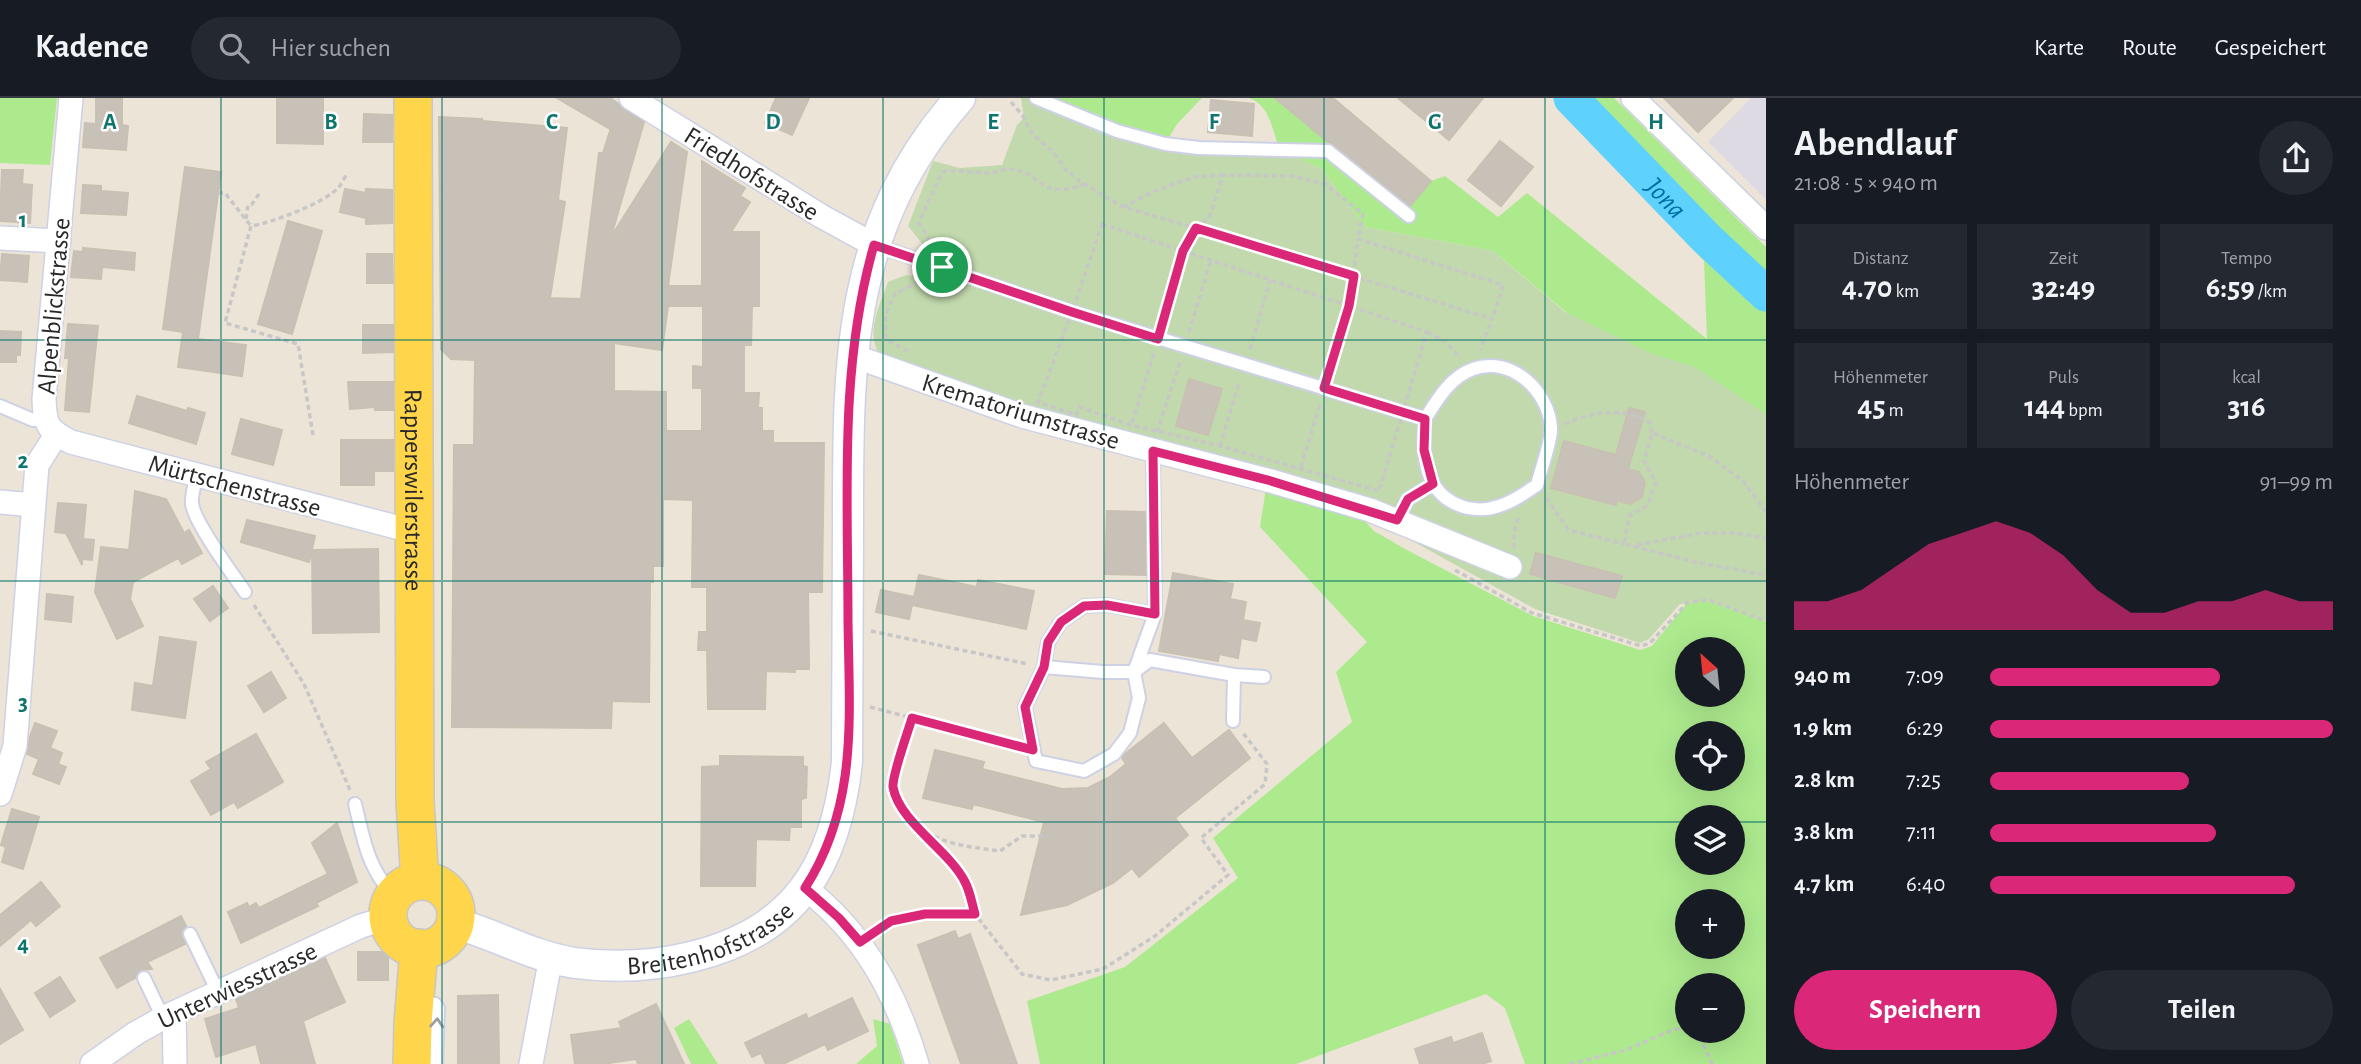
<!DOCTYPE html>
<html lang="de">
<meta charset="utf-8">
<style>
body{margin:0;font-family:"Alegreya Sans",sans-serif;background:#242831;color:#f1f3f6;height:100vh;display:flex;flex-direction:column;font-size:26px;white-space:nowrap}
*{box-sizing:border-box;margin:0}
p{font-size:23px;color:#9ea1a6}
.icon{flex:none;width:38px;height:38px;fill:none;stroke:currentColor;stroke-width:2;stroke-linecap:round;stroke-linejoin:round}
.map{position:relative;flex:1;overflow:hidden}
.panel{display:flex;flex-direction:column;background:#171b24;width:595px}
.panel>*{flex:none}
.needle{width:46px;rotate:333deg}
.controls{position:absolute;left:1675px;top:539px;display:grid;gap:14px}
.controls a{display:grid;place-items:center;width:70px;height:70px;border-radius:50%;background:#171b24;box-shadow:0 7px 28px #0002;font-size:35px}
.pin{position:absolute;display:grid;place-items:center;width:60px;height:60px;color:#fff;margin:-30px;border:4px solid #fff;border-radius:50%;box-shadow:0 2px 7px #0007}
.round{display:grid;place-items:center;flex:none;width:74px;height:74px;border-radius:37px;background:#242831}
.summary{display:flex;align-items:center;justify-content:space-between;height:119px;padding:0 28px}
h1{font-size:38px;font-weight:700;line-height:52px}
.metrics{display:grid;grid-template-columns:repeat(3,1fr);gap:10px;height:119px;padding:7px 28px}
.metrics div{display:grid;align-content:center;border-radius:0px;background:#242831;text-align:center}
.metrics b{font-size:30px;font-weight:700}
.metrics small{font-size:19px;font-weight:400}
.metrics p{font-size:19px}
.chart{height:196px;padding:14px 28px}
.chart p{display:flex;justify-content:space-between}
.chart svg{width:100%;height:126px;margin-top:7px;fill:#db2777;opacity:.7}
.primary-button{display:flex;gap:14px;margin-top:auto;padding:14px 28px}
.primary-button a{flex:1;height:80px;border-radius:42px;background:#db2777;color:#fff;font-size:28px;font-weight:700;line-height:80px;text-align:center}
.primary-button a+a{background:#242831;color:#f1f3f6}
ul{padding:0 28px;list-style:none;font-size:23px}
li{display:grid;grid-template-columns:112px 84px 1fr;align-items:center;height:52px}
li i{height:18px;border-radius:9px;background:#db2777}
header{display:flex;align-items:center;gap:42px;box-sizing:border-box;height:98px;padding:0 35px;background:#171b24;border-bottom:2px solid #363941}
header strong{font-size:33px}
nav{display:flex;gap:38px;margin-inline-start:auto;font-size:24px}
.search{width:490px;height:63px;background:#242831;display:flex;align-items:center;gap:18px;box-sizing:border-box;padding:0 24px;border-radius:38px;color:#9ea1a6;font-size:26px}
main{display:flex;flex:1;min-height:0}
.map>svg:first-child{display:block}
</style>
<header>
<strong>Kadence</strong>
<div class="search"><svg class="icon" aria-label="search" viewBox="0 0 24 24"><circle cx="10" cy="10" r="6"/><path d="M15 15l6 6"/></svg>Hier suchen</div>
<nav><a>Karte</a><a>Route</a><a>Gespeichert</a></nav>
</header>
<main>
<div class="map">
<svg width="1766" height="966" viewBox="0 0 1766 966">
<rect width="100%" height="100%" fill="#ede4d8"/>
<polygon fill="#dddae4" points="1751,0 1766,0 1766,102 1708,44"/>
<g fill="#adea8e" fill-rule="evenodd">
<polygon points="0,0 57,0 50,67 0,65"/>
<polygon points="1047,0 1202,0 1177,26 1165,46"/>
<path d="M 1249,0 L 1275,0 L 1407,111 L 1431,83 L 1445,78 L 1498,119 L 1527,95 L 1707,241 L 1704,163 L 1553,0 L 1614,0 L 1766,149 L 1766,414 L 1566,214 L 1493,153 L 1365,129 L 1322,71 L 1280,53 C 1272,33 1271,8 1249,0 Z"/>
<path d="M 1266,390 L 1360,418 L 1374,433 L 1407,452 L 1533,518 L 1640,552 L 1652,548 L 1687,505 L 1708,502 L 1766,523 L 1766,966 L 1525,966 L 1505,910 L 1486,896 L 1296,966 L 1040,966 L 1027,903 L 1125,869 L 1238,780 L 1213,740 L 1352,624 L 1336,574 L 1367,544 L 1260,429 ZM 1687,551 L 1732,551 L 1732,597 L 1687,597 ZM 1687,635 L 1732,635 L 1732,681 L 1687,681 ZM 1687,719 L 1732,719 L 1732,765 L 1687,765 ZM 1687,803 L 1732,803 L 1732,849 L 1687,849 ZM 1687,887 L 1732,887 L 1732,933 L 1687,933 Z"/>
<polygon points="689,921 718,966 691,966 674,930"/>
<polygon points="873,921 890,926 903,966 856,966 877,948"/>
</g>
<path fill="#c2d9ad" d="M 1021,0 L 1036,0 L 1165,46 L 1280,53 L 1322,71 L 1365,129 L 1493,153 L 1565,214 L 1653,256 L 1695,269 L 1766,316 L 1766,523 L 1708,502 L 1680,506 L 1649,541 L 1640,545 L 1535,511 L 1380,425 L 954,287 L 881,259 C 864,235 880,208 888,184 L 906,177 L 912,178 L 925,149 L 908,128 L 933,63 L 960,70 L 1002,67 L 1017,27 L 1024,20 Z"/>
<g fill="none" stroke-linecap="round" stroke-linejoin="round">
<path stroke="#5ed1fc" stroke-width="35" id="s1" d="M 1571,0 L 1706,140 L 1766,196"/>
</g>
<g fill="#c8c1b8" stroke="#c8c0b2" stroke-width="2" fill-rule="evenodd">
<polygon points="96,0 122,0 122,27 128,28 126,52 83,49 85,25 96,26"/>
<polygon points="277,0 323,0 323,46 277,45"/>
<path d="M 557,0 L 610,0 L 644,24 L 611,139 L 671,44 L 687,54 L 668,188 L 702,188 L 702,63 L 745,90 L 740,98 L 750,104 L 731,134 L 759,134 L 759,208 L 752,208 L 751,247 L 744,247 L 744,295 L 759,295 L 758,310 L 762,310 L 762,333 L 773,333 L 773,345 L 824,345 L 822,494 L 808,494 L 809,571 L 795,571 L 795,574 L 766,573 L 765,611 L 708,611 L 707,552 L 698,552 L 699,534 L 707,534 L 707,489 L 692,489 L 693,402 L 663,401 L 663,468 L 653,468 L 653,484 L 650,484 L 649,604 L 612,603 L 611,630 L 452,629 L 454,347 L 474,347 L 475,262 L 451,261 L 441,251 L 439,19 L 482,21 L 483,23 L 567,30 L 558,102 L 565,104 L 550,200 L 581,201 L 599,55 L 603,55 L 610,33 L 615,34 ZM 668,208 L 703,208 L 703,269 L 693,268 L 693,290 L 702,290 L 702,333 L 666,333 L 666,294 L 614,293 L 614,245 L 662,252 Z"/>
<polygon points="776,0 809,0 792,37 765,25"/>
<polygon points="1275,0 1333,0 1431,83 1410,108 1333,46 1328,44"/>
<polygon points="1398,0 1483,0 1449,42"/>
<polygon points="1664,0 1733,0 1698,34"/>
<polygon points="1211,2 1254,6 1252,38 1208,34"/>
<polygon points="364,16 392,17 392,44 363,44"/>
<polygon points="1500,43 1533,69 1501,108 1468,82"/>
<polygon points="185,69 221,74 198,241 246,247 242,278 178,269 183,234 163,231"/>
<polygon points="2,72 23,72 22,86 32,87 30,125 0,123"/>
<polygon points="83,87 101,88 101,93 128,95 126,117 81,115"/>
<polygon points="345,91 366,95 366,91 392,92 392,125 366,126 366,120 340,114"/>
<polygon points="288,123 322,133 292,236 258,226"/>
<polygon points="83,150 135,155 134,172 102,169 101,181 71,179 74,153 83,154"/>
<polygon points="2,156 29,158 27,184 0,182"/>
<polygon points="367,156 392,156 393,185 367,185"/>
<polygon points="68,226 98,228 89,314 65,312 69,260 65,260"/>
<polygon points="363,227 393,227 393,254 363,255"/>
<polygon points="0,233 21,234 20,257 16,257 16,264 0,264"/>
<polygon points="1189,281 1222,291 1208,337 1176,328"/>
<polygon points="348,284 393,284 393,312 375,312 375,309 350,311"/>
<polygon points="137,298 187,313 188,310 205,315 196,346 129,325"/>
<polygon points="1629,310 1645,314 1628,371 1639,374 1645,385 1642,399 1630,406 1617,402 1616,407 1551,390 1564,343 1616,357"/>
<polygon points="241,321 282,332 273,367 232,356"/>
<polygon points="341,342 393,342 393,373 374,373 374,387 341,387"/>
<polygon points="135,393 166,401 184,435 189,432 202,455 182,466 178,460 133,484 130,501 143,528 117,541 95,494 101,449 129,452"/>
<polygon points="58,405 86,407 83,441 94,442 92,462 82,461 82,467 67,437 65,435 55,434"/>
<polygon points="1107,413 1145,414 1146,477 1105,476"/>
<polygon points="247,422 315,438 309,464 241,444"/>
<polygon points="378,451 379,534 313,535 312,452"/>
<polygon points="1536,455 1622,478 1615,500 1530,476"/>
<polygon points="1173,475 1233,486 1230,501 1246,504 1243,522 1260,525 1256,543 1241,540 1238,560 1219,556 1218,563 1159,553"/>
<polygon points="919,477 977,489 978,482 1034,493 1026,531 912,507 909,521 876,514 881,492 914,499"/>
<polygon points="213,488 228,510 210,523 194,501"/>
<polygon points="47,496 73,499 71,524 45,521"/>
<polygon points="160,539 196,544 185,620 132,612 135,585 153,588"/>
<polygon points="271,574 286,600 264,614 248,588"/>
<polygon points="35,625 57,633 50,650 62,655 58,666 66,669 59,686 33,676 39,661 27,656 30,639"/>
<polygon points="1164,625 1192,660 1229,632 1250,660 1175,720 1188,737 1139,779 1132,770 1113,785 1067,807 1021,817 1044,724 973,706 972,711 923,700 935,652 984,664 982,671 1062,691 1088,690 1110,679 1126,666 1122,660 1125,656"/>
<polygon points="256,636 283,684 238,710 234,704 211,717 191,683 211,671 206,664"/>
<polygon points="720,658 803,659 803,668 807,669 806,700 801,701 801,729 790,729 789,742 756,741 755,788 701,788 702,669 720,668"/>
<polygon points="12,711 39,719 23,771 2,764 6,749 1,747"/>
<polygon points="337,725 357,784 316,805 318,808 241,845 228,814 247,805 249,809 256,805 259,810 328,776 312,745"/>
<polygon points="41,784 60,808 36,828 31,822 0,848 0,817"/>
<polygon points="181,818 186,828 181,835 185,846 147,864 152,871 140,872 135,880 117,890 100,860"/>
<polygon points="955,833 958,841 970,836 1017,966 961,966 918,847"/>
<rect x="358" y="854" width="30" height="28"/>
<polygon points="325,860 345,904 303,923 315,966 261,966 256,946 216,959 205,921 239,910 236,901"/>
<polygon points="60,879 75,903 50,919 35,895"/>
<polygon points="0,891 23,932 0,946"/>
<polygon points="498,897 499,966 458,966 458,898"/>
<polygon points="852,900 868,933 828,952 825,946 783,966 766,966 761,955 752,959 745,945 806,916 808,921"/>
<polygon points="656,906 684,966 638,966 636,961 603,966 575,966 571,937 622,930 619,924"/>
<polygon points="1482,935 1491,963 1482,966 1420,966 1415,951 1451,939 1453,945"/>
</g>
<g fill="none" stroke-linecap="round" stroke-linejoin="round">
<defs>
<g id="service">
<polyline points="1036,0 1117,33 1165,46 1199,50 1328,53 1409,118"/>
<path d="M 875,147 L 1072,214 L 1425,321 C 1437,302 1450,279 1473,271 C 1511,257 1549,293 1551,330 C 1552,342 1540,374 1537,387 C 1525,395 1513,404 1499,408 C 1485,413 1469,412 1456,406 C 1423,391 1422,353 1425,321"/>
<polyline points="0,308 33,322 45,322"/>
<polyline points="1153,353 1155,516 1134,574 1139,600 1130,635 1114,656 1084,673 1036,663 1025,609 1044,569 1048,544 1061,524 1084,508 1107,507 1155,516"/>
<path d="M 196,378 C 195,386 191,398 192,406 C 195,426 232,475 245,494"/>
<polyline points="1397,422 1408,401 1433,386"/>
<polyline points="1044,569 1103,574 1134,574 1150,562 1234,577 1264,579"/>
<polyline points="1233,623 1234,577"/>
<path d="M 355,706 C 364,742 367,769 394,798"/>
<polyline points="190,836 218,894"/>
<polyline points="144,880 163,920"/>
<polyline points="417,904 435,906 438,910 436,966"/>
</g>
<g id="minor">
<path d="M 71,0 L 44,301 C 45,327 47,332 71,344 L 400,430 L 415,431"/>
<polyline points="631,0 821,118 874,147"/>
<polyline points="1633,0 1766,130"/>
<polyline points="0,140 59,143"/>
<polyline points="851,261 865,262 1022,318 1271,383 1370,412 1510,469"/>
<polyline points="0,404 33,407"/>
<polyline points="0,696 15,648 37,367 56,337"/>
<path d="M 805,790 C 864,835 897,897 917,966"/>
<polyline points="174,915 175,966"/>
<polyline points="92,966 136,935 163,920 361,828 388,820"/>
<polyline points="531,966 551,859"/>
</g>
<g id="tertiary">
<path id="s2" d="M 454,825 C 495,836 533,859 575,865 C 613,870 654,868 691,859 C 796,834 836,767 847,664 C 848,586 848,508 848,430 C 848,268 845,130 960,0"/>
</g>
<g id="primary">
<path id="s3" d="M 413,0 L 415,704 L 420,783"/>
<circle cx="422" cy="817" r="34"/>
<polyline points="412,966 413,925 419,850"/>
</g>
</defs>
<use href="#service" stroke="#cdd1e4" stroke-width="16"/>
<use href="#minor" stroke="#cdd1e4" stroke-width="26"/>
<use href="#tertiary" stroke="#cdd1e4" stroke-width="33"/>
<use href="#primary" stroke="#c7c7c7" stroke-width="40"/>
<g stroke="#c7c7c7" stroke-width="3.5" stroke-dasharray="5 3.5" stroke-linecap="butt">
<polyline points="1011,4 1023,18 1032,36 1055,56 1065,71 1081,84 1123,109 1196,130 1183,153 1163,224"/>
<polyline points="218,95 225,95 251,128"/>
<polyline points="1123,109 1157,92 1194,79 1223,77"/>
<polyline points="246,121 248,107 252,106 259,96"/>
<polygon points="1102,126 1427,234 1379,393 1220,348 1131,327 1079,309 1076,317 1038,304 1072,214"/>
<polyline points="1196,130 1209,120 1223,77 1292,78 1325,86 1363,116 1358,141 1503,187 1492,221"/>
<polyline points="1197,130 1492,221 1480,252"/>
<path d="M 934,150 L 919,125 L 942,74 C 959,71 975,75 992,75 C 997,74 1003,71 1008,71 C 1041,71 1038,104 1085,86"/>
<polyline points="1189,234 1211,162"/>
<polyline points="1427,234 1446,244 1461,260"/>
<polyline points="1250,251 1270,183"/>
<path d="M 908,253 L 887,242 C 882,227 887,209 895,196 L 918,184 L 920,179"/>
<polyline points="1329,275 1349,208 1358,141"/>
<polyline points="1132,325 1154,255"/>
<path d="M 1565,326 C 1591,314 1624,308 1650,325 L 1652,335"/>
<polyline points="1157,334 1181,261"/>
<path d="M 313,337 L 298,246 L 225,225 L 251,128 C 271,125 325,105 339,89 C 342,85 345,79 347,75"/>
<polyline points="1220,348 1240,282"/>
<polyline points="1301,369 1320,306"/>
<polyline points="1546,400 1569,432 1624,446"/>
<polyline points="1766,414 1743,383 1709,358 1652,335 1644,363 1656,384 1648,407 1629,418 1624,446 1695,464 1766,477"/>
<polyline points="1637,447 1701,435 1736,435 1766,440"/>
<polyline points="1514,450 1514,434 1519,417"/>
<polyline points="1455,472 1532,515 1641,548 1650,545 1687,505 1708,502 1766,523"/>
<polyline points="254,507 304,586 350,692"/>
<polyline points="871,533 1028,566"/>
<polyline points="870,609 912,620"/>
<path d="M 1017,648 L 912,620 C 908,634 892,676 893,688 C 894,697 900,705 905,712 C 926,746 964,748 1000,753 L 1022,738 L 1048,738"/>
<polyline points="925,736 965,783 975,816 1022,876 1051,882 1103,871 1155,838 1228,777 1201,740 1265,686 1267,666 1243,635"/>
<path d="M 876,833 C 906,812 939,815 975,816"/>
<polyline points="1693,933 1703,946 1712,966"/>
<polyline points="1570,966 1626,952 1675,931 1687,932"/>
</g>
<use href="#service" stroke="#fff" stroke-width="12"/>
<use href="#minor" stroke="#fff" stroke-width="23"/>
<use href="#tertiary" stroke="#fff" stroke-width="30"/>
<use href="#primary" stroke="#ffd54b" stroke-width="37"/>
</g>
<defs><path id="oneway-chevron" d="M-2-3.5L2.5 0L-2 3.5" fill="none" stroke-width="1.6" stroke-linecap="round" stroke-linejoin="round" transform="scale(1.75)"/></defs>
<use stroke="#9e9e9e" href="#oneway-chevron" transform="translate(437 925) rotate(-86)"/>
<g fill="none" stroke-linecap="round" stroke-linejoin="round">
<defs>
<path id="route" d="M 1196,130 L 1354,178 L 1349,208 L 1324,290 L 1425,321 L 1424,352 L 1433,386 L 1408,401 L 1397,422 L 1271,383 L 1153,353 L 1155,516 L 1107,507 L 1084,508 L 1061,524 L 1048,544 L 1044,569 L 1025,609 L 1033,652 L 912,620 C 908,634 892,677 893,689 C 899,724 950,753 965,784 C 970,793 972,806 975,816 L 925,816 L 891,823 L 860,844 L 839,820 L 805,790 C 859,706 849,617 848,522 C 848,396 839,269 874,147 L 1072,214 L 1158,241 L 1183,153 Z"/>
</defs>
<use href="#route" stroke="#fff" stroke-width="14"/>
<use href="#route" stroke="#db2777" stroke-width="9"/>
</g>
<path fill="none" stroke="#0f766e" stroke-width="2" stroke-opacity="0.55" d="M 221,0 L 221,966M 442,0 L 442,966M 662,0 L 662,966M 883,0 L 883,966M 1104,0 L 1104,966M 1324,0 L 1324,966M 1545,0 L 1545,966M 0,242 L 1766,242M 0,483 L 1766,483M 0,724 L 1687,724M 1732,724 L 1766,724"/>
<g text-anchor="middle" stroke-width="5" stroke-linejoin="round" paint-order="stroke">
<g font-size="26" fill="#282828" stroke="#fff">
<text transform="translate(752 75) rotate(32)" y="9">Friedhofstrasse</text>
<text transform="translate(53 208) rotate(-85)" y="9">Alpenblickstrasse</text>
<text transform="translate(1021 313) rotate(17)" y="9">Krematoriumstrasse</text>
<text transform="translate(235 387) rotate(15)" y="9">Mürtschenstrasse</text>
<text dy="9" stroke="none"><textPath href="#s3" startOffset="392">Rapperswilerstrasse</textPath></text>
<text dy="9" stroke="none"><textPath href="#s2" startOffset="268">Breitenhofstrasse</textPath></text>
<text transform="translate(237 887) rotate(-25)" y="9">Unterwiesstrasse</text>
</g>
<g font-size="28" font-style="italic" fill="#006ca5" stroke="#fff">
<text dy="10" stroke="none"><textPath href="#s1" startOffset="138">Jona</textPath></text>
</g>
</g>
<g font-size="23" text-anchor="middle" font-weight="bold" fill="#0f766e" stroke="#fff" stroke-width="5" stroke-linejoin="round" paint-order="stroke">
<text x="110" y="31">A</text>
<text x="331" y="31">B</text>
<text x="552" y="31">C</text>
<text x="773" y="31">D</text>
<text x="993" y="31">E</text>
<text x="1214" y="31">F</text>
<text x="1435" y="31">G</text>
<text x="1656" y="31">H</text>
<text x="23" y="129">1</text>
<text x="23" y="370">2</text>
<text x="23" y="612">3</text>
<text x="23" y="853">4</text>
</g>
</svg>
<div class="controls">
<a><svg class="needle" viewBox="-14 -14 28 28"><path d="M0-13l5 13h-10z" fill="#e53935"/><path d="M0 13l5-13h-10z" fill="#9ea1a6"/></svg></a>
<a><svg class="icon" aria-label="locate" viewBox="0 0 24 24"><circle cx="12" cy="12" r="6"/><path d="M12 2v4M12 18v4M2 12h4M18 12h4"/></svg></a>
<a><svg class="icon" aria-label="layers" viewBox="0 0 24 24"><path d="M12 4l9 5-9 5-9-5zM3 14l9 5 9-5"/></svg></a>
<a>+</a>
<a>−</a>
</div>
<div class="pin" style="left:942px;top:169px;background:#1e9e55"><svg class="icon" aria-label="arrive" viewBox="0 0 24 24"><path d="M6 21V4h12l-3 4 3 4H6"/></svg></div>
</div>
<section class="panel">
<div class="summary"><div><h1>Abendlauf</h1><p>21:08 · 5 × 940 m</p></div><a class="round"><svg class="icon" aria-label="share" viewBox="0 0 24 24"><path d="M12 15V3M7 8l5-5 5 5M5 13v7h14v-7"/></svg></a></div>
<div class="metrics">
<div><p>Distanz</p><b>4.70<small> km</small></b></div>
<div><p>Zeit</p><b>32:49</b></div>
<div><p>Tempo</p><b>6:59<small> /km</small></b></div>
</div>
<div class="metrics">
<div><p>Höhenmeter</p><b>45<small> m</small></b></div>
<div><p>Puls</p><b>144<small> bpm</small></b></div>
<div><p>kcal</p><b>316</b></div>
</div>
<div class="chart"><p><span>Höhenmeter</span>91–99 m</p>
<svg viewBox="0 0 160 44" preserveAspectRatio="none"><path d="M0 44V34L10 34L20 30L30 22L40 14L50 10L60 6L70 10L80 18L90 30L100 38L110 38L120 34L130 34L140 30L150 34L160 34V44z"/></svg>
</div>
<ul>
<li><b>940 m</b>7:09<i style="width:67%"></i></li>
<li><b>1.9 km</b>6:29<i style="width:100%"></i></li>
<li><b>2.8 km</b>7:25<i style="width:58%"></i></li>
<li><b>3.8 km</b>7:11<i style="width:66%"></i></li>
<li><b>4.7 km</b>6:40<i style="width:89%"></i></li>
</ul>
<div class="primary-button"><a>Speichern</a><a>Teilen</a></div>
</section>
</main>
